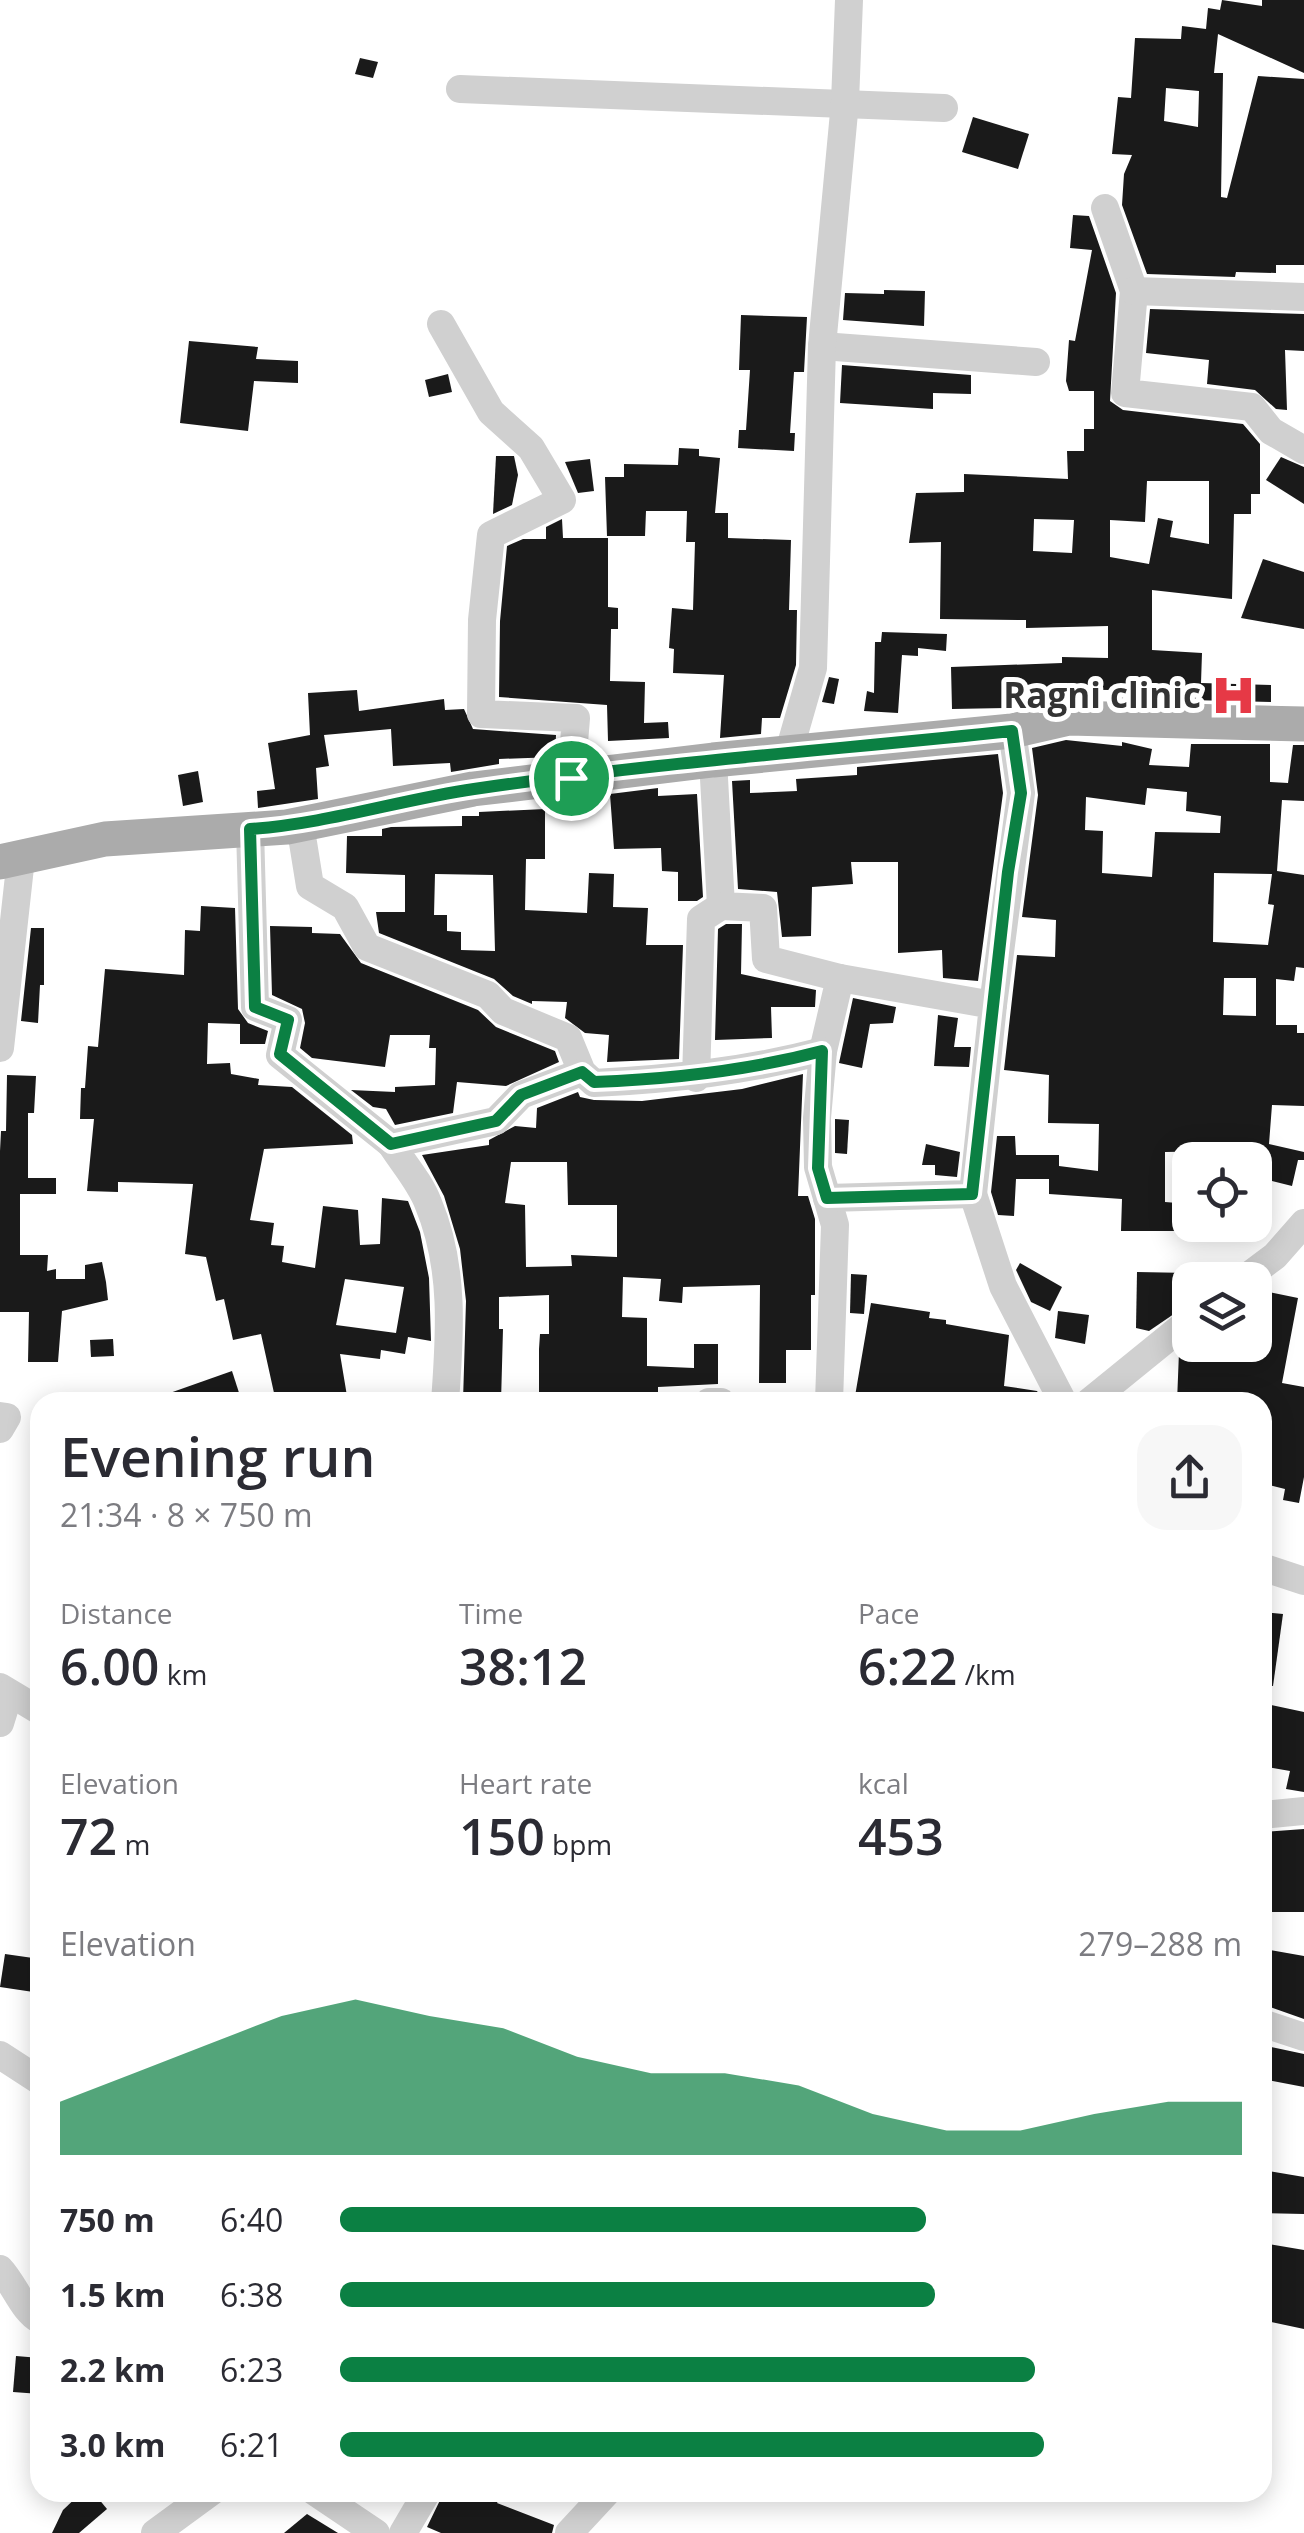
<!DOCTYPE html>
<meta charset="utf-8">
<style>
body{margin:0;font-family:"Open Sans",sans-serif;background:#f7f7f7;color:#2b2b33;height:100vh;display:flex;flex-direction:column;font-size:38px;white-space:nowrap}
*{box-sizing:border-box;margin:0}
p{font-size:32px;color:#7c7c81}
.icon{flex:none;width:55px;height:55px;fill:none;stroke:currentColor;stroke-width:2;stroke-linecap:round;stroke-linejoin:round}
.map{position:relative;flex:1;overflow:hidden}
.panel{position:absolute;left:30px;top:1392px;width:1242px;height:1110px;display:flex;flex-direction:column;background:#fff;border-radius:30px;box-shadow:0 5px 25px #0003}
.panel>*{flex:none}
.buttons{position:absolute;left:1172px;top:1142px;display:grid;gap:20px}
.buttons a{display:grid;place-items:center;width:100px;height:100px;border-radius:20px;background:#fff;box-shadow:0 5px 25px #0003;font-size:50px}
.pin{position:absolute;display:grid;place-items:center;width:85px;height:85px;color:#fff;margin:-42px;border:5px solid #fff;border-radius:50%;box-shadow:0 2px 10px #0007}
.round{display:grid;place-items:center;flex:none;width:105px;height:105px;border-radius:30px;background:#f7f7f7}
.summary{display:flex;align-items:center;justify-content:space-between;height:170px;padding:0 30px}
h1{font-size:55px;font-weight:600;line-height:75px}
.metrics{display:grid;grid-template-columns:repeat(3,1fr);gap:15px;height:170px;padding:10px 30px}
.metrics div{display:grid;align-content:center}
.metrics b{font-size:50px;font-weight:600}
.metrics small{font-size:28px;font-weight:400}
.metrics p{font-size:28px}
.chart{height:280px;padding:20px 30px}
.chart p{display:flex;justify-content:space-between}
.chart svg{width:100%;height:180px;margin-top:10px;fill:#0b8043;opacity:.7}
ul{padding:0 30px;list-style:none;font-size:32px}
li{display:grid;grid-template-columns:160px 120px 1fr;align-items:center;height:75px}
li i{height:25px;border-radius:12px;background:#0b8043}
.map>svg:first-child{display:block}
</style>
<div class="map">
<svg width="1304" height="2533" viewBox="0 0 1304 2533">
<rect width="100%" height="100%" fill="#fff"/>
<g fill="#1a1a1a" fill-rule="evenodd">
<path d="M 1222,0 L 1262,6 L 1262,0 L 1304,0 L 1304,73 L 1218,34 L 1214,73 L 1223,73 L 1221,197 L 1227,198 L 1258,76 L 1304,79 L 1304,265 L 1276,265 L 1276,273 L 1236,272 L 1235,277 L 1147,274 L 1122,205 L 1124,174 L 1132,155 L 1112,154 L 1118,97 L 1131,98 L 1135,38 L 1181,39 L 1182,26 L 1206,29 L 1208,8 L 1220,10 ZM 1166,88 L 1199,91 L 1198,127 L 1164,121 Z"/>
<polygon points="360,58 378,62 373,78 355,74"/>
<polygon points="973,117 1029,134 1018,169 962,152"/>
<path d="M 1073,215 L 1089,216 L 1116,293 L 1110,401 L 1123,410 L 1243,424 L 1260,444 L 1260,494 L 1251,494 L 1251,514 L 1234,514 L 1232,599 L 1152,590 L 1152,650 L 1202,653 L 1201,683 L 1271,685 L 1271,702 L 1109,698 L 1109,690 L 1053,689 L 1006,692 L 1006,708 L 952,709 L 951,667 L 1062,663 L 1062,657 L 1108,658 L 1108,626 L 1026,628 L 1026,620 L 940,619 L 941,542 L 909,543 L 916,493 L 964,492 L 964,474 L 1068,479 L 1067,451 L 1084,451 L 1084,429 L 1094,429 L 1094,391 L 1069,391 L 1066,381 L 1069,340 L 1075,341 L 1092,250 L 1070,248 ZM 1147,481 L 1209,481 L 1209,544 L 1170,537 L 1173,521 L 1158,518 L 1149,564 L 1110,557 L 1110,520 L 1145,522 ZM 1034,519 L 1074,520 L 1072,553 L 1033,551 Z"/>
<polygon points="884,290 925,291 924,326 843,320 845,293 884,294"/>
<polygon points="1150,309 1304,314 1304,351 1285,350 1287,410 1276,409 1255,390 1207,384 1209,360 1146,353"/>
<polygon points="741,315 807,317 804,372 794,372 790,433 795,433 794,451 738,448 739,430 746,430 750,370 739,370"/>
<polygon points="189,341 258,347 256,359 298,361 298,383 254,381 248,431 180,423"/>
<polygon points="842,365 971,375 971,394 933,393 933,409 840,403"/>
<polygon points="448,374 452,392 429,397 425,380"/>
<polygon points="679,448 699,449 699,456 720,458 715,513 728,513 728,538 791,540 789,610 797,610 796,665 780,718 762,718 761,734 720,738 724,675 673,673 674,649 669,648 672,608 693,610 695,542 686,542 687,511 646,511 645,536 607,536 605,477 624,477 624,464 678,465"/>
<polygon points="496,456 514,456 518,475 512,505 493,514"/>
<polygon points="1281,457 1304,467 1304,504 1266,480"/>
<polygon points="590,459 594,491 578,493 565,462"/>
<polygon points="562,519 563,538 608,538 608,607 618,608 618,629 611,629 610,681 645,682 644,723 668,722 669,738 608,741 607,705 499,697 500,621 507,546 523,539 546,539 546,527"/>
<polygon points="1263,559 1304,572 1304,629 1241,618"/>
<polygon points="882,632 947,634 946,651 918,648 918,656 902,655 898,713 864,711 867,691 874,693 875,642 881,642"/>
<polygon points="829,677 839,679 834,704 822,702"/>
<polygon points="357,690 359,711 444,699 445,710 464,709 473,729 556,735 555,757 499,759 499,764 451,772 450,763 393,766 391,729 324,735 329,766 316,768 318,799 258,808 257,791 275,789 268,743 310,735 308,693"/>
<path d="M 1066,740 L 1122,746 L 1122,742 L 1152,749 L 1149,765 L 1189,767 L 1191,744 L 1270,744 L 1270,782 L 1288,783 L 1293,745 L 1304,745 L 1304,801 L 1282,800 L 1277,871 L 1304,875 L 1304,968 L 1296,967 L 1294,981 L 1276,979 L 1276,1025 L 1297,1025 L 1297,1033 L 1304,1033 L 1304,1106 L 1272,1105 L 1269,1144 L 1304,1152 L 1304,1160 L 1298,1160 L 1292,1186 L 1256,1177 L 1260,1160 L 1218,1160 L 1221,1151 L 1165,1152 L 1165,1202 L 1190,1204 L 1190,1231 L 1121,1231 L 1122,1199 L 1049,1194 L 1049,1179 L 1016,1179 L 1014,1216 L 998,1215 L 991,1192 L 997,1136 L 1015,1136 L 1016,1155 L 1059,1155 L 1059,1166 L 1098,1171 L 1099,1124 L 1048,1123 L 1049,1075 L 1004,1070 L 1017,955 L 1055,957 L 1056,920 L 1022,917 L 1038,795 L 1032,748 ZM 1147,788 L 1187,792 L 1186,811 L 1221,816 L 1220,833 L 1155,832 L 1152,877 L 1102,873 L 1103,831 L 1085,830 L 1086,797 L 1145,805 ZM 1214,873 L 1272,874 L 1268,904 L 1274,905 L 1268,945 L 1213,942 ZM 1224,978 L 1256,978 L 1256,1016 L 1223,1015 Z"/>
<polygon points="998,754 1003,793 978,981 943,978 942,950 898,953 898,862 851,862 853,884 812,887 811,936 782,937 777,892 738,889 732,781 750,780 750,793 797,791 796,779 857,775 857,767"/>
<polygon points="198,771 203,802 183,806 178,775"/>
<polygon points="658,788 658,796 697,794 703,897 697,901 678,901 678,872 662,871 661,848 614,849 610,794"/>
<path d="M 545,809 L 545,859 L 526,859 L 525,910 L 587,913 L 589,873 L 614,874 L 613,907 L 648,908 L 646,945 L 683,945 L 679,1059 L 607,1062 L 609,1035 L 585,1033 L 565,1018 L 567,1002 L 532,1001 L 532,1004 L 513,996 L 494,979 L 379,933 L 376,912 L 405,912 L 405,875 L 346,873 L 347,836 L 382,836 L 382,829 L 391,827 L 462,826 L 462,816 L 479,816 L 479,812 ZM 435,874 L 493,875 L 495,951 L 461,950 L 461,932 L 447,931 L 447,915 L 434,915 Z"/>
<path d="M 201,906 L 235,908 L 238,1009 L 248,1023 L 268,1031 L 265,1044 L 240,1044 L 240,1024 L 208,1023 L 207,1064 L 230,1063 L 231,1074 L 259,1079 L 258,1085 L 292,1087 L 352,1135 L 353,1144 L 264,1149 L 250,1220 L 274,1223 L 271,1245 L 284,1246 L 282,1262 L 315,1268 L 323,1206 L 358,1210 L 360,1245 L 380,1244 L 382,1198 L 408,1201 L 420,1232 L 429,1278 L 431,1341 L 408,1337 L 405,1354 L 381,1350 L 380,1359 L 340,1354 L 348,1402 L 276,1402 L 261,1334 L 233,1340 L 224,1299 L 216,1301 L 206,1257 L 185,1254 L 193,1184 L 118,1182 L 118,1192 L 87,1191 L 94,1119 L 80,1119 L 81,1088 L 85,1088 L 88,1046 L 98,1047 L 105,969 L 184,975 L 185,930 L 200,931 ZM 345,1279 L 404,1287 L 396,1333 L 336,1325 Z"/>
<polygon points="726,924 742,924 741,974 816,990 815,1007 771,1007 772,1038 715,1040 718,929"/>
<polygon points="270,926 312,927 312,933 340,934 361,963 478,1010 496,1027 555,1051 559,1062 506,1086 457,1082 453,1113 395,1125 386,1109 373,1107 351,1090 395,1092 395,1087 435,1085 436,1048 429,1048 430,1035 390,1035 385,1067 312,1058 300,1048 305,1023 302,1009 272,995"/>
<polygon points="31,928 44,928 44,985 40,985 38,1023 21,1021"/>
<polygon points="853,998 896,1007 893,1023 870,1024 862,1068 839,1063"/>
<polygon points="938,1015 958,1018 954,1047 971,1047 969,1067 934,1066"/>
<path d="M 803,1074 L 798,1196 L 808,1196 L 815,1219 L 815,1295 L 811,1295 L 811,1350 L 786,1350 L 786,1383 L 759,1383 L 760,1285 L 683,1287 L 682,1303 L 659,1301 L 661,1279 L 623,1277 L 622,1317 L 647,1318 L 647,1366 L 694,1368 L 694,1344 L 718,1344 L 718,1384 L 658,1387 L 658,1402 L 539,1402 L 539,1349 L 540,1334 L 549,1334 L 549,1295 L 499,1297 L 499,1329 L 503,1329 L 501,1402 L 463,1401 L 466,1301 L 460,1249 L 444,1196 L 422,1155 L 489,1145 L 489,1140 L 515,1126 L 536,1128 L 537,1108 L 578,1092 L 580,1097 L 594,1100 L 642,1101 L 742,1089 ZM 511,1162 L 567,1162 L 568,1205 L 617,1205 L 617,1257 L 571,1255 L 572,1266 L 526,1267 L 525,1205 L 505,1203 Z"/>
<polygon points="7,1075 36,1076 34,1113 28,1113 28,1178 56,1178 56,1194 20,1194 20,1255 48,1255 47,1271 56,1269 56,1279 85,1279 85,1265 102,1262 106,1282 108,1300 62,1311 58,1362 28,1362 29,1312 0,1312 0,1151 1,1131 6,1131"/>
<polygon points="835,1119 849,1120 847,1154 835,1153"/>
<polygon points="926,1144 960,1152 957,1177 935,1175 935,1165 922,1165"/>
<polygon points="1020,1263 1062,1287 1050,1311 1031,1302 1016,1270"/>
<polygon points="1137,1272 1190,1273 1190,1303 1149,1331 1136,1328"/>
<polygon points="851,1274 867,1275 864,1314 850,1313"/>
<polygon points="1259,1290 1298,1298 1282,1383 1304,1387 1304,1477 1299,1503 1283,1500 1285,1489 1269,1485 1272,1475 1262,1472 1262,1453 1272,1421 1262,1418 1262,1402 1177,1402 1179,1352 1187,1345 1255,1345 1255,1293"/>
<polygon points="871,1303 930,1312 929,1318 946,1320 946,1324 1009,1335 1004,1386 1037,1391 1044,1402 971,1397 970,1402 854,1402"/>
<polygon points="1058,1311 1089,1315 1085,1344 1055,1338"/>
<polygon points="113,1339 114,1356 91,1357 90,1340"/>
<polygon points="232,1371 242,1402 150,1402 150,1400"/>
<polygon points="1262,1612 1283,1614 1273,1686 1262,1685"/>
<polygon points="1262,1703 1304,1712 1304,1792 1286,1789 1290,1771 1262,1766"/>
<polygon points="1304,1829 1304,1912 1263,1912 1262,1832"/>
<polygon points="1265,1949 1304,1956 1304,2019 1267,2006 1268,2000 1262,1999"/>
<polygon points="5,1954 40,1959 40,1993 0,1987"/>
<polygon points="1262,2045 1304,2054 1304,2087 1262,2079"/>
<polygon points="1262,2170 1304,2177 1304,2214 1262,2213"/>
<polygon points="1262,2243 1304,2250 1304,2329 1262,2320"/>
<polygon points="16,2356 40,2358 40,2394 13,2392"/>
<polygon points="82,2492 93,2492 107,2509 79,2533 52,2533 63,2510"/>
<polygon points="444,2492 503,2492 497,2503 554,2525 552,2533 441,2533 427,2527"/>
<polygon points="307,2514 338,2533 284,2533"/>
</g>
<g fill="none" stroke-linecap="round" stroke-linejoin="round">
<g stroke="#d0d0d0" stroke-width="28">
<polyline points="460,89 944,108"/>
<polyline points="1105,208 1134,291 1125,393 1252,407 1271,431 1304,450"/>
<polyline points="1134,291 1304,297"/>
<polyline points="441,324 491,412 531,448 562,500 491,535 482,620 481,714 576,718 571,779"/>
<polyline points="822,346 1036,362"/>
<polyline points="788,755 813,668 822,346 845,102 849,0"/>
<polyline points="713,760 721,906 763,908 766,959 840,978 823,1051 817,1118 818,1167 835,1225 829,1402"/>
<path d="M 300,824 L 310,886 L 345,907 L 367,947 L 488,995 L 503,1011 L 568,1038 L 582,1072 L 594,1083 C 672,1079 747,1071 823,1051"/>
<polyline points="250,829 255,1007 288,1020 280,1055 391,1144"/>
<polyline points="993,1005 1021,793 1012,731"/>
<polyline points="0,1048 21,858"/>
<polyline points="696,1078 701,919 721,906"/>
<polyline points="973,1194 1003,1286 1063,1402"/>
<polyline points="827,1198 973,1194 993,1005 840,978"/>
<polyline points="1243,1280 1275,1256 1304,1223"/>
<path d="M 445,1402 C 450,1335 455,1267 428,1203 C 420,1182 403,1163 391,1144 L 496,1121 L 521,1095 L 582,1072"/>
<polyline points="709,1402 721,1402"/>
<polyline points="1089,1402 1190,1320"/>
<polyline points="0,1416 7,1417 0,1429"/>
<polyline points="1262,1567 1304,1581"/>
<polyline points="0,1687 40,1711"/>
<polyline points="0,1723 9,1694"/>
<polyline points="1262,1815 1304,1811"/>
<polyline points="1262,2023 1304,2037"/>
<polyline points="0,2055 40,2081"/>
<path d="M 0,2269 C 15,2285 22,2310 40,2320"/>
<polyline points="315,2492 376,2533"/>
<polyline points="155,2533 211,2492"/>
<polyline points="403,2533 427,2492"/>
<polyline points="569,2533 607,2492"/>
</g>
<polyline stroke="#ababab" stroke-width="35" points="0,862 105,839 287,827 473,789 713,760 1012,731 1069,718 1304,724"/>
</g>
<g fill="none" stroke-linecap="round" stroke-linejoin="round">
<defs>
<path id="route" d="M 1012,731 L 1021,793 L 1008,872 L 972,1194 L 827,1198 L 818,1168 L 822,1051 C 747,1071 672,1079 594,1082 L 582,1072 L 521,1095 L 496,1121 L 391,1144 L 280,1054 L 288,1020 L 255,1007 L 250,829 C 326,824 399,800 474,789 C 652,763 832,750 1012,731 Z"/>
</defs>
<use href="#route" stroke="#fff" stroke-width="20"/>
<use href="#route" stroke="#0b8043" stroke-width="12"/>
</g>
<defs>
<symbol id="hospital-bare" viewBox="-9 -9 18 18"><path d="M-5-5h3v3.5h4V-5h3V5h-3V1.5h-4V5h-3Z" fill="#e63946" stroke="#fff" stroke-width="2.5" paint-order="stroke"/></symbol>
</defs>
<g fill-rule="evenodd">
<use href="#hospital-bare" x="1202" y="664" width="63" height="63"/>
</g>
<g text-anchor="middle" stroke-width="10" stroke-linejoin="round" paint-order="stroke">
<g font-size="35" font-weight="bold" fill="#333" stroke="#fff" text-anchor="end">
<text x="1201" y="708">Ragni clinic</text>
</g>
</g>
</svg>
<div class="buttons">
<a><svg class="icon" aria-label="locate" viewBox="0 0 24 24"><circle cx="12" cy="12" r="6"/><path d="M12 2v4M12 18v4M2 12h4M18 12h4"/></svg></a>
<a><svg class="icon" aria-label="layers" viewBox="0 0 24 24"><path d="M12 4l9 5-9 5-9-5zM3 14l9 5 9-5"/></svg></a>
</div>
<div class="pin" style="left:571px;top:778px;background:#1e9e55"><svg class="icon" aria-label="arrive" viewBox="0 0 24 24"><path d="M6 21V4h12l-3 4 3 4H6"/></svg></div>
<section class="panel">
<div class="summary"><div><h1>Evening run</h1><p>21:34 · 8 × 750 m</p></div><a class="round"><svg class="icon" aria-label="share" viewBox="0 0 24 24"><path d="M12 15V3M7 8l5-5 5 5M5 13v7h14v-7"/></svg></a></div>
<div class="metrics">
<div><p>Distance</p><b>6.00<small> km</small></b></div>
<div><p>Time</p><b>38:12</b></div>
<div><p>Pace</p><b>6:22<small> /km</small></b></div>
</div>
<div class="metrics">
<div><p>Elevation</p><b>72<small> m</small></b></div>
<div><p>Heart rate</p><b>150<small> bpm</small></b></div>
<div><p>kcal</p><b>453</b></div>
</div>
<div class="chart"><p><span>Elevation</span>279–288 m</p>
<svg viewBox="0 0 160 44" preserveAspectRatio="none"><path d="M0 44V31L10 24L20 17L30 10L40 6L50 10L60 13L70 20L80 24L90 24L100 27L110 34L120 38L130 38L140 34L150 31L160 31V44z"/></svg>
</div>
<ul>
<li><b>750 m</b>6:40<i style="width:65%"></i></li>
<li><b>1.5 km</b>6:38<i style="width:66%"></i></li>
<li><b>2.2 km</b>6:23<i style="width:77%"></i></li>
<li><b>3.0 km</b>6:21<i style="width:78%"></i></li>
</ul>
</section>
</div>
